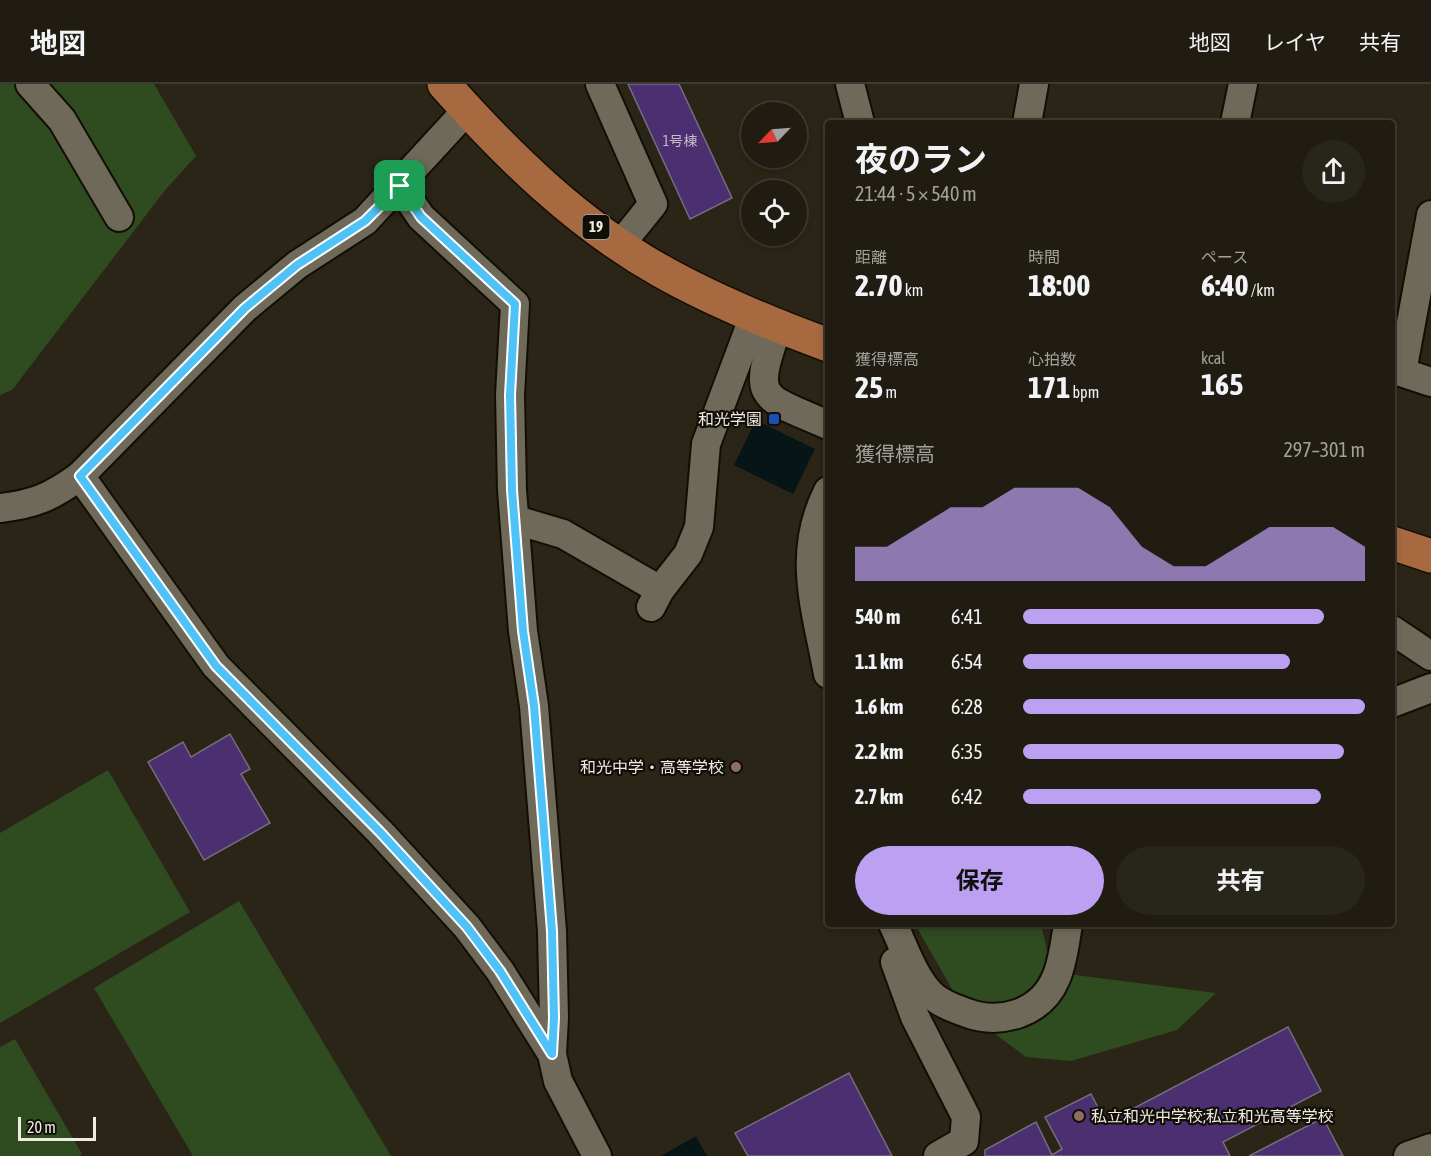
<!DOCTYPE html>
<html lang="ja">
<meta charset="utf-8">
<style>
body{margin:0;font-family:"Asap Condensed","Noto Sans JP",sans-serif;background:#28251a;color:#f1f3f6;height:100vh;display:flex;flex-direction:column;font-size:22px;white-space:nowrap}
*{box-sizing:border-box;margin:0}
p{font-size:20px;color:#a2a19f}
.icon{flex:none;width:33px;height:33px;fill:none;stroke:currentColor;stroke-width:2;stroke-linecap:round;stroke-linejoin:round}
.map{position:relative;flex:1;overflow:hidden}
.panel{position:absolute;left:825px;top:36px;width:570px;height:807px;display:flex;flex-direction:column;background:#201c11;border-radius:6px;box-shadow:0 3px 9px #0003,0 0 0 2px #3d3a31}
.panel>*{flex:none}
.needle{width:39px;rotate:245deg}
.tools{position:absolute;left:741px;top:18px;display:grid;gap:12px}
.tools a{display:grid;place-items:center;width:66px;height:66px;border-radius:50%;background:#201c11;box-shadow:0 3px 9px #0003,0 0 0 2px #3d3a31;font-size:30px}
.scale{position:absolute;left:18px;bottom:15px;width:78px;box-sizing:border-box;padding-left:6px;border:3px solid #efebe2;border-top:0;font-size:16px;line-height:21px;white-space:nowrap;color:#efebe2;-webkit-text-stroke:4px #110e08;paint-order:stroke}
.pin{position:absolute;display:grid;place-items:center;width:51px;height:51px;color:#fff;margin:-26px;border-radius:12px;box-shadow:0 3px 9px #0006}
.round{display:grid;place-items:center;flex:none;width:63px;height:63px;border-radius:32px;background:#28251a}
.headline{display:flex;align-items:center;justify-content:space-between;height:102px;padding:0 30px}
h1{font-size:33px;font-weight:700;line-height:45px}
.figures{display:grid;grid-template-columns:repeat(3,1fr);gap:9px;height:102px;padding:6px 30px}
.figures div{display:grid;align-content:center}
.figures b{font-size:30px;font-weight:700}
.figures small{font-size:16px;font-weight:400}
.figures p{font-size:16px}
.chart{height:168px;padding:12px 30px}
.chart p{display:flex;justify-content:space-between}
.chart svg{width:100%;height:108px;margin-top:6px;fill:#bca0f2;opacity:.7}
.button{display:flex;gap:12px;margin-top:auto;padding:12px 30px}
.button a{flex:1;height:69px;border-radius:36px;background:#bca0f2;color:#111;font-size:24px;font-weight:700;line-height:69px;text-align:center}
.button a+a{background:#28251a;color:#f1f3f6}
ul{padding:0 30px;list-style:none;font-size:20px}
li{display:grid;grid-template-columns:96px 72px 1fr;align-items:center;height:45px}
li i{height:15px;border-radius:8px;background:#bca0f2}
header{display:flex;align-items:center;gap:36px;box-sizing:border-box;height:84px;padding:0 30px;background:#201c11;border-bottom:2px solid #3d3a31}
header strong{font-size:28px}
nav{display:flex;gap:33px;margin-inline-start:auto;font-size:21px}
.map>svg:first-child{display:block}
</style>
<header>
<strong>地図</strong>
<nav><a>地図</a><a>レイヤ</a><a>共有</a></nav>
</header>
<div class="map">
<svg width="1431" height="1072" viewBox="0 0 1431 1072">
<rect width="100%" height="100%" fill="#2b2517"/>
<g fill="#2f4b20">
<polygon points="0,0 154,0 196,72 166,105 12,306 0,311"/>
<polygon points="108,686 190,828 0,939 0,749"/>
<polygon points="239,817 391,1072 193,1072 94,904"/>
<polygon points="915,840 1041,840 1052,888 1216,909 1177,946 1071,977 1026,973 965,928"/>
<polygon points="15,955 82,1070 79,1072 0,1072 0,963"/>
</g>
<g fill="#061616">
<polygon points="756,336 815,365 793,410 734,381"/>
<polygon points="696,1052 707,1072 661,1072"/>
</g>
<g fill="#4b2f71" stroke="#736e7e" stroke-width="1.5">
<polygon points="628,0 679,0 732,114 690,135"/>
<polygon points="230,650 250,685 241,690 270,739 204,776 148,678 183,658 191,673"/>
<polygon points="1288,943 1321,1007 1223,1058 1230,1072 985,1072 985,1066 1036,1038 1052,1071 1062,1065 1045,1033 1091,1010 1106,1039"/>
<polygon points="849,989 892,1072 748,1072 735,1049"/>
<polygon points="1323,1034 1343,1072 1249,1072"/>
</g>
<g fill="none" stroke-linecap="round" stroke-linejoin="round">
<defs>
<g id="minor">
<polyline points="30,0 62,36 119,133"/>
<polyline points="600,0 653,120 620,161"/>
<polyline points="850,0 860,39"/>
<polyline points="1027,39 1034,0"/>
<polyline points="1235,39 1243,0"/>
<polyline points="400,102 421,133 515,220 510,311 512,406 523,547 534,622 552,847 554,934 552,970 558,997 597,1072"/>
<path d="M 778,243 C 750,317 762,312 828,341"/>
<polyline points="1392,285 1431,298"/>
<polyline points="1402,288 1431,131"/>
<polyline points="80,392 216,582 380,748 467,843 500,887 552,970"/>
<path d="M 828,407 C 796,470 816,524 828,590"/>
<path d="M 0,424 C 35,420 51,413 80,392 L 245,224 L 297,181 L 365,137 L 467,26"/>
<polyline points="516,436 563,450 660,506"/>
<polyline points="651,523 660,506 688,470 699,443 706,360 754,232"/>
<polyline points="1392,546 1431,572"/>
<polyline points="1392,619 1431,604"/>
<path d="M 893,840 C 903,861 912,888 927,906 C 936,918 953,924 967,929 C 1000,941 1041,930 1056,894 C 1063,878 1065,858 1068,840"/>
<polyline points="895,878 915,933 966,1033 964,1057 938,1072"/>
<polyline points="1408,1072 1431,1064"/>
</g>
<g id="major">
<path d="M 444,0 C 507,71 577,140 661,187 C 714,217 771,240 828,261"/>
<polyline points="1392,459 1431,472"/>
</g>
</defs>
<use href="#minor" stroke="#130e03" stroke-width="32"/>
<use href="#major" stroke="#130e03" stroke-width="36"/>
<use href="#minor" stroke="#6f6959" stroke-width="28"/>
<use href="#major" stroke="#a76940" stroke-width="33"/>
</g>
<g fill="none" stroke-linecap="round" stroke-linejoin="round">
<defs>
<polygon id="route" points="400,102 421,133 515,220 510,311 512,406 523,547 534,622 552,847 554,934 552,970 500,887 467,843 380,748 216,582 80,392 245,224 297,181 365,137"/>
</defs>
<use href="#route" stroke="#fff" stroke-width="12"/>
<use href="#route" stroke="#4fc3f7" stroke-width="8"/>
</g>
<rect fill="#1a4fb4" stroke="#110e08" stroke-width="2" x="768" y="329" width="12" height="12" rx="3"/>
<g fill="#8d6e63" stroke="#110e08" stroke-width="2">
<circle cx="736" cy="683" r="6"/>
<circle cx="1079" cy="1032" r="6"/>
</g>
<g text-anchor="middle" stroke-width="4.5" stroke-linejoin="round" paint-order="stroke">
<g font-size="14" fill="#c6bcc6">
<text x="680" y="62">1号棟</text>
</g>
<rect fill="#110e08" stroke="#aca9a1" stroke-width="1.5" x="582.5" y="131" width="27" height="24" rx="4.5"/>
<g font-size="15" font-weight="bold" fill="#efebe2">
<text x="596" y="148">19</text>
</g>
<g font-size="16" fill="#efebe2" stroke="#110e08" text-anchor="end">
<text x="762" y="341">和光学園</text>
<text x="724" y="689">和光中学・高等学校</text>
<text x="1091" y="1038" text-anchor="start">私立和光中学校;私立和光高等学校</text>
</g>
</g>
</svg>
<div class="tools">
<a><svg class="needle" viewBox="-14 -14 28 28"><path d="M0-13l5 13h-10z" fill="#e53935"/><path d="M0 13l5-13h-10z" fill="#a2a19f"/></svg></a>
<a><svg class="icon" aria-label="locate" viewBox="0 0 24 24"><circle cx="12" cy="12" r="6"/><path d="M12 2v4M12 18v4M2 12h4M18 12h4"/></svg></a>
</div>
<div class="scale">20 m</div>
<div class="pin" style="left:400px;top:102px;background:#1e9e55"><svg class="icon" aria-label="arrive" viewBox="0 0 24 24"><path d="M6 21V4h12l-3 4 3 4H6"/></svg></div>
<section class="panel">
<div class="headline"><div><h1>夜のラン</h1><p>21:44 · 5 × 540 m</p></div><a class="round"><svg class="icon" aria-label="share" viewBox="0 0 24 24"><path d="M12 15V3M7 8l5-5 5 5M5 13v7h14v-7"/></svg></a></div>
<div class="figures">
<div><p>距離</p><b>2.70<small> km</small></b></div>
<div><p>時間</p><b>18:00</b></div>
<div><p>ペース</p><b>6:40<small> /km</small></b></div>
</div>
<div class="figures">
<div><p>獲得標高</p><b>25<small> m</small></b></div>
<div><p>心拍数</p><b>171<small> bpm</small></b></div>
<div><p>kcal</p><b>165</b></div>
</div>
<div class="chart"><p><span>獲得標高</span>297–301 m</p>
<svg viewBox="0 0 160 44" preserveAspectRatio="none"><path d="M0 44V30L10 30L20 22L30 14L40 14L50 6L60 6L70 6L80 14L90 30L100 38L110 38L120 30L130 22L140 22L150 22L160 30V44z"/></svg>
</div>
<ul>
<li><b>540 m</b>6:41<i style="width:88%"></i></li>
<li><b>1.1 km</b>6:54<i style="width:78%"></i></li>
<li><b>1.6 km</b>6:28<i style="width:100%"></i></li>
<li><b>2.2 km</b>6:35<i style="width:94%"></i></li>
<li><b>2.7 km</b>6:42<i style="width:87%"></i></li>
</ul>
<div class="button"><a>保存</a><a>共有</a></div>
</section>
</div>
